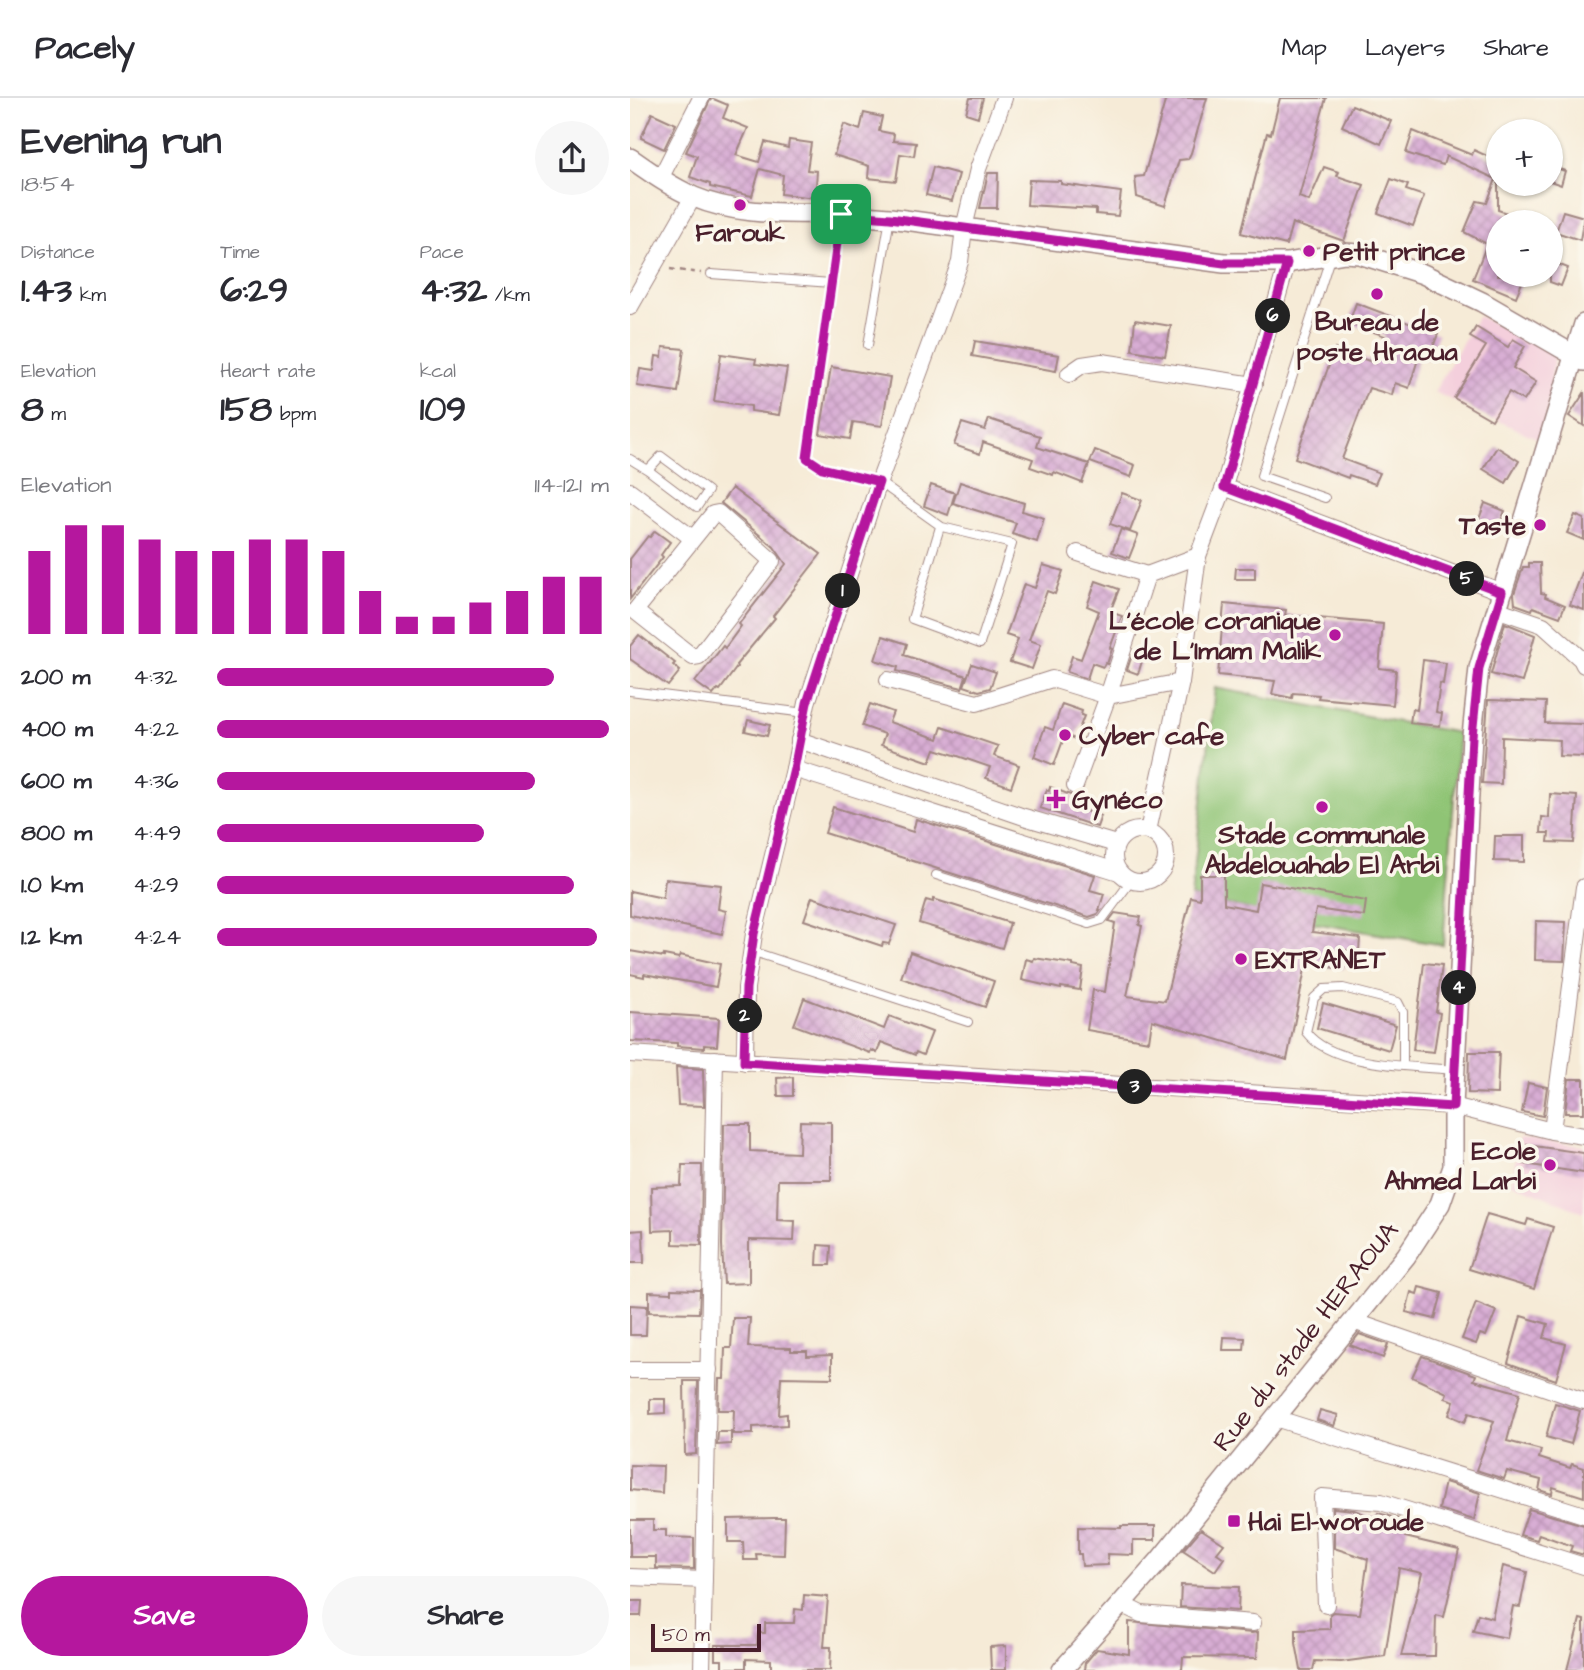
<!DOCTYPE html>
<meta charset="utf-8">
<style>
body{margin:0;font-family:"Architects Daughter",sans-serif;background:#f7f7f7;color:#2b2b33;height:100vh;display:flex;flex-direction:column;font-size:26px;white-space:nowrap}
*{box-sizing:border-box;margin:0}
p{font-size:23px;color:#7c7c81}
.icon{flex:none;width:38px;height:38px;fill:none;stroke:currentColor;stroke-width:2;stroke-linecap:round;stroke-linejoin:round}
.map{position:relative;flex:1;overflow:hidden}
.sheet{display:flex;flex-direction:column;background:#fff;width:630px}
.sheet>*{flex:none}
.buttons{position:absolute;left:856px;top:21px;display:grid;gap:14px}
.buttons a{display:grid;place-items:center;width:77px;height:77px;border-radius:50%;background:#fff;box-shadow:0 2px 5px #0004;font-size:35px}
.scale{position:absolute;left:21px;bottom:18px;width:110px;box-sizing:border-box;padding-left:7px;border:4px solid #4a1f2b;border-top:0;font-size:19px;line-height:24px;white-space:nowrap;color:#4a1f2b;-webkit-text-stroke:5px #fbf7ec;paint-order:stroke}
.pin{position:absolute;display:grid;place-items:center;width:60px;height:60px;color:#fff;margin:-30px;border-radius:14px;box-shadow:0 4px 10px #0006}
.km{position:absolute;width:35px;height:35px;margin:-18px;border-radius:50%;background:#222;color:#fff;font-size:19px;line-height:35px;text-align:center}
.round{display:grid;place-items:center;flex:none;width:74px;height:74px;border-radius:37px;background:#f7f7f7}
.summary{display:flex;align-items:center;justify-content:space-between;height:119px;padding:0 21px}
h1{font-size:38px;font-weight:700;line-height:52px}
.figures{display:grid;grid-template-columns:repeat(3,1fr);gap:10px;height:119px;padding:7px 21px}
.figures div{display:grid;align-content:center}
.figures b{font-size:35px;font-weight:700}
.figures small{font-size:19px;font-weight:400}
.figures p{font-size:19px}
.chart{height:196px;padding:14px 21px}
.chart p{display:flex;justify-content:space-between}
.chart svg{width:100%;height:126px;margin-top:7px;stroke:#b5179e;stroke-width:6}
.cta{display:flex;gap:14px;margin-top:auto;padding:14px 21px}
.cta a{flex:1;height:80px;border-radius:42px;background:#b5179e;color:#fff;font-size:28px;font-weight:700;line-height:80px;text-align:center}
.cta a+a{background:#f7f7f7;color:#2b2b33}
ul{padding:0 21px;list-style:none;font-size:23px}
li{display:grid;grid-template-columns:112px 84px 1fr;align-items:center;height:52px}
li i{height:18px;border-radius:9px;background:#b5179e}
header{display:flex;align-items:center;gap:42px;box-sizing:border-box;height:98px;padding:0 35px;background:#fff;border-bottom:2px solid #e1e1e2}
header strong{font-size:33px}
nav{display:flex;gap:38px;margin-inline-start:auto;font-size:24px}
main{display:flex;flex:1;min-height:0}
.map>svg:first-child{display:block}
</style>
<header>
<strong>Pacely</strong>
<nav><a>Map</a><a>Layers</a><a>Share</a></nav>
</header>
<main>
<section class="sheet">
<div class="summary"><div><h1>Evening run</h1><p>18:54</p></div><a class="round"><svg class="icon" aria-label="share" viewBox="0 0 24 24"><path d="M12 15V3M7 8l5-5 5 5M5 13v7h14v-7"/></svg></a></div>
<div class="figures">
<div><p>Distance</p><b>1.43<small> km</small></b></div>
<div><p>Time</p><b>6:29</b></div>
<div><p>Pace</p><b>4:32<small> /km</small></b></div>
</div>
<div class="figures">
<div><p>Elevation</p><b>8<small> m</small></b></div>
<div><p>Heart rate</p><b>158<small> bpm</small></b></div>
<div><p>kcal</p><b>109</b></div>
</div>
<div class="chart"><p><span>Elevation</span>114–121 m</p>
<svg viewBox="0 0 160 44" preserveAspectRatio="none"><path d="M5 44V15M15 44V6M25 44V6M35 44V11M45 44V15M55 44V15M65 44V11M75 44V11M85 44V15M95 44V29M105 44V38M115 44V38M125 44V33M135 44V29M145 44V24M155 44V24"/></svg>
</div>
<ul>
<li><b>200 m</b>4:32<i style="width:86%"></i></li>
<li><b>400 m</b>4:22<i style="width:100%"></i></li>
<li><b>600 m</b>4:36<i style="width:81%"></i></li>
<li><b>800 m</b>4:49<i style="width:68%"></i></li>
<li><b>1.0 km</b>4:29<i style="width:91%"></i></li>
<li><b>1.2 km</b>4:24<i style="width:97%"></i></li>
</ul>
<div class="cta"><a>Save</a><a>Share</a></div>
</section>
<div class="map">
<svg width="954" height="1572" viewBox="0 0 954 1572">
<defs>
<pattern id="building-cross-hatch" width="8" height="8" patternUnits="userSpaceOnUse" patternTransform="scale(1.75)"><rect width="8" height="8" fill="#d8add4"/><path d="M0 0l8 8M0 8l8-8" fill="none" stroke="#bb94b6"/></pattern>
</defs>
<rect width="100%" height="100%" fill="#fbf7ec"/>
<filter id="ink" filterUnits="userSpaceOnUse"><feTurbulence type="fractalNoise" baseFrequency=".0143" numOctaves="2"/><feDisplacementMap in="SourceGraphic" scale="14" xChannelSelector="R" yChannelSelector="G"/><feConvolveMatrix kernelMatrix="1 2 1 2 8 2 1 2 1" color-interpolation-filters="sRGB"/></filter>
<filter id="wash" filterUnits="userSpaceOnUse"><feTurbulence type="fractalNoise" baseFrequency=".00686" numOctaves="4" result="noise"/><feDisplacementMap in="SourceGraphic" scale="28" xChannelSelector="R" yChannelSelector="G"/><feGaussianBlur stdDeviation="1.57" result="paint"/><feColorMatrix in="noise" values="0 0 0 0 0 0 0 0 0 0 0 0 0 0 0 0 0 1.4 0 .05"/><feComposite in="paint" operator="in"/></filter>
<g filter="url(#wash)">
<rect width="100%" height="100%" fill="#f6ebd7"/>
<g fill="#f4cfdc">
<polygon points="848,218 925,255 913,343 804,294"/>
<polygon points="889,1040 954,1048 954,1115 882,1085"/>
</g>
<polygon fill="#8fc475" stroke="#6c7250" stroke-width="2" points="585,590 829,635 813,847 684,825 561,799"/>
<g id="blocks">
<g fill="url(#building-cross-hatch)">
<polygon points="81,0 98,7 93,20 118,30 106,57 129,64 135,44 158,50 159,42 181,45 177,72 187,73 185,100 151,96 153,77 130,71 122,98 80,89 80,86 60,79 67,58 56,54"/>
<polygon points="340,0 353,0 348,19 336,15"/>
<polygon points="536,0 577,0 561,55 558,61 549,62 535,108 507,99 505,79 514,78"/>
<polygon points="650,0 696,0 669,99 679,103 694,69 709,74 707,78 734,87 714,143 662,125 656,147 611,135 637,35 641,36"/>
<polygon points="722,7 761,23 751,46 712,28"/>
<polygon points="22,15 46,26 34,51 11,40"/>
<polygon points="234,15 252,19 249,33 264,36 263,43 286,45 284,58 270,56 266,83 238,80 239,68 204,57 214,26 230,32"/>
<polygon points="783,33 842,57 844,52 868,63 868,112 900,123 868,124 868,177 895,177 886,199 843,181 857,146 834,134 847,103 857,105 866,81 816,58 813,67 776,55"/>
<polygon points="920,68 935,73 931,87 920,83"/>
<polygon points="303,69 329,76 322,103 296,97"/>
<polygon points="358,75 368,75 367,110 350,110"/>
<polygon points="761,81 778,87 776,92 794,98 783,128 748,115"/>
<polygon points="399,82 431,83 431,86 491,94 488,118 466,116 466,111 397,107"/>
<polygon points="933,113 954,119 950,142 926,134"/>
<polygon points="920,163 938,170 931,188 920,184"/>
<polygon points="726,205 808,236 798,262 789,258 779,290 765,285 762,297 739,290 712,361 750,375 745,386 719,377 718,380 665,360 705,251 745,265 755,238 719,225"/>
<polygon points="505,222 541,228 535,258 502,252"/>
<polygon points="846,229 878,249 883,241 895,248 883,270 906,284 894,303 879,294 862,322 824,300 856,248 840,239"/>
<polygon points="345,243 429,257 426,273 342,258"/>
<polygon points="33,249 54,251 48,294 7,288 10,271 24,273 26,258 32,259"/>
<polygon points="91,256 126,261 125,266 157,270 149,317 121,313 121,308 84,303"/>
<polygon points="201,269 260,279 252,328 223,324 220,341 190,336"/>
<polygon points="954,295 954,328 939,318"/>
<polygon points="359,321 410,338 407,349 459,366 452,385 424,374 423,377 400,369 403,361 353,344 350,356 324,347 332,325 355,332"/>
<polygon points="867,349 889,363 876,385 853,371"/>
<polygon points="465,352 505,367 501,379 460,364"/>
<polygon points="330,384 394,405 392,413 414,420 407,444 382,436 386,425 323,405"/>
<polygon points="301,387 325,395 318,417 294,408"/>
<polygon points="102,390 191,456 143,518 145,520 106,567 107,569 90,592 88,591 83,597 65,584 93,548 95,550 111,528 109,526 156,466 144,449 91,405"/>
<polygon points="492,395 512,402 500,433 480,426"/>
<polygon points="855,405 875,413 865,437 846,429"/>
<polygon points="945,417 954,421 954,442 937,435"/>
<polygon points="491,431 508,437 499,460 482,454"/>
<polygon points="25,433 40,444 31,457 33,459 0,501 0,461 18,438 20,439"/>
<polygon points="899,465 910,465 911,495 916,496 915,499 935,507 930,519 903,509 902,512 885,506 884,496 893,469 899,469"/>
<polygon points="413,467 433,473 425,496 417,493 399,542 411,546 402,571 380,564 388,541 376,537 394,486 405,490"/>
<polygon points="606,470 625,470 625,481 605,481"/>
<polygon points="953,472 954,472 954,512 940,507"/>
<polygon points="466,483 489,491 480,514 492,518 480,550 482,551 477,566 475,565 473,569 462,565 457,581 437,574 442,558 451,561 469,513 457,508"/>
<polygon points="594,506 656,512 655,517 753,526 749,570 766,572 763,607 688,600 689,597 663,595 662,600 642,596 645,583 588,577"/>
<polygon points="875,525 905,537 892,584 861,576"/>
<polygon points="9,537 45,565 43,567 50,573 38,588 0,561 0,548"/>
<polygon points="253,538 277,546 274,557 336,578 332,590 267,573 268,569 245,562"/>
<polygon points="502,557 513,560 508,576 497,572"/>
<polygon points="793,562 816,565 813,586 810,585 806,614 812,615 810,628 780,625 782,611 787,612"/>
<polygon points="342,566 366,574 360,590 349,593 334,588"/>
<polygon points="858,602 916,604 915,625 954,626 954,659 929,658 930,642 872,639 871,686 852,685"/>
<polygon points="240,606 263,614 259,624 308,641 312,629 368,648 364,658 389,667 381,689 356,680 360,669 328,658 305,651 300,664 251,647 255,636 232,628"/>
<polygon points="432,606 452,613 451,617 454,618 445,641 435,637 424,667 404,659 415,629 423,632"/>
<polygon points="118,622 140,627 137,638 115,633"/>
<polygon points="420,689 443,698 440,708 471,718 467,729 410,710 417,692 419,693"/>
<polygon points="920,696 947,698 944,745 918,744 919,735 911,735 912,719 919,720"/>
<polygon points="203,709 283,734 286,721 465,777 460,792 474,796 469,812 471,812 468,816 459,819 195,735"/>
<polygon points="865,738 894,738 894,764 864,763"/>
<polygon points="570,777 594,777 594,806 626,812 630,785 736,803 734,818 686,811 682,834 730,840 729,853 716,852 714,871 676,866 657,962 522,922 519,943 457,932 463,892 475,894 485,825 479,823 485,815 511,819 509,827 512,828 497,898 535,903 561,799 570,801"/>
<polygon points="35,781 91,787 88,811 96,813 92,836 0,817 0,793 33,800"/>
<polygon points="182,799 266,827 259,846 253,845 252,848 174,822"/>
<polygon points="303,801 380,825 372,850 289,825 296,802 303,804"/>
<polygon points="906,823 936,824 934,863 905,862"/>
<polygon points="0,853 34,859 34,857 49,860 50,857 90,866 86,889 14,876 14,879 0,876"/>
<polygon points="280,854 364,883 355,909 271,880"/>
<polygon points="404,860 443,866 443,868 453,870 450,892 431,889 431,891 392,882 396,861 403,863"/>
<polygon points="794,865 812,867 806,914 810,915 804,954 783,952"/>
<polygon points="174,900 254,931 259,918 302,934 293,957 286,954 285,957 251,944 247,955 241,952 240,955 164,927"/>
<polygon points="693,905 766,927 759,952 687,930"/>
<polygon points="0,914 89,920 87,948 74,947 74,950 47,948 47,945 0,943"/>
<polygon points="839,954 869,954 867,996 838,995"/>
<polygon points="46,969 73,971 74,1008 48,1007"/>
<polygon points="163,979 163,998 148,998 147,980"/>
<polygon points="939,981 954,981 954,1015 935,1015"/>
<polygon points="898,985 917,989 913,1018 892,1014"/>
<polygon points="170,1023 201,1024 201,1082 148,1082 147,1122 165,1123 164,1143 119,1142 119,1185 94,1186 92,1147 94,1026 120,1026 120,1053 169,1055"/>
<polygon points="897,1047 954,1055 954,1075 894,1066"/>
<polygon points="52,1067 72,1067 71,1147 43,1146 43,1132 22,1133 21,1089 51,1088"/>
<polygon points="857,1116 896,1127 898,1121 923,1129 904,1191 839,1171"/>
<polygon points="13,1132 14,1165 0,1165 0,1133"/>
<polygon points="188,1147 201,1148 200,1167 187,1167"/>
<polygon points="789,1189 812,1195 805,1221 776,1214 781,1194 787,1196"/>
<polygon points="41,1191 70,1192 69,1215 19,1214 19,1194 41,1195"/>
<polygon points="846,1205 866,1213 856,1238 850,1236 846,1246 832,1241"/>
<polygon points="0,1207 17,1208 16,1237 0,1237"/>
<polygon points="891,1218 918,1226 914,1240 936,1246 926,1282 878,1265"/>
<polygon points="103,1220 120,1220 118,1249 161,1250 161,1253 177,1253 177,1258 202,1257 202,1280 151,1279 149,1317 157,1316 157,1327 123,1329 123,1336 103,1336 104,1312 88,1312 89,1281 94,1281 95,1250 101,1250"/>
<polygon points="729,1236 758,1246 753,1260 720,1247"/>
<polygon points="594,1239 615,1240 614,1252 593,1252"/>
<polygon points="792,1258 846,1277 844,1282 890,1295 877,1343 911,1352 909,1360 940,1370 942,1366 954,1370 954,1399 923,1389 922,1396 909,1392 911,1382 877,1373 874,1381 846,1372 864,1323 839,1315 835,1324 819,1317 824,1303 815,1300 817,1295 782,1279"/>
<polygon points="54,1283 68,1283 66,1356 55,1357"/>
<polygon points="20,1301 35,1301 35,1315 20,1316"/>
<polygon points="925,1305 950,1313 941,1346 916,1339"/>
<polygon points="690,1312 708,1317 704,1328 687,1322"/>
<polygon points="88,1334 101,1334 101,1346 87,1347"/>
<polygon points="0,1367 33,1368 32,1395 0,1392"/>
<polygon points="815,1384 850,1395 844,1422 809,1411"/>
<polygon points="703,1410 724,1412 746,1420 748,1415 779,1424 775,1439 829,1452 814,1519 806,1517 805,1558 771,1558 792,1475 769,1470 755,1558 711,1564 685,1563 683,1572 671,1572 666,1545 666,1532 700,1531 700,1516 703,1514 730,1516 738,1461 704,1450 704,1431 708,1419 703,1417"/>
<polygon points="899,1411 954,1427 954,1457 940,1453 942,1448 909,1436 907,1442 890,1437"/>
<polygon points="144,1420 155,1420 154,1457 126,1456 127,1462 114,1462 113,1444 98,1444 98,1421"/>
<polygon points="0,1422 23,1422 23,1432 36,1432 36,1439 64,1440 64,1471 26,1470 26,1459 0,1459"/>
<polygon points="491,1428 525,1428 525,1442 503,1442 503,1457 477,1456 478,1467 452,1468 451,1456 448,1456 448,1429 491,1430"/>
<polygon points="571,1431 594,1446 587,1455 594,1460 585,1473 553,1452"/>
<polygon points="873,1468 897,1474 890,1509 883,1508 877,1540 843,1533 848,1516 862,1520"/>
<polygon points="551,1487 609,1489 608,1513 550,1509"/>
<polygon points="174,1497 198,1499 194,1549 201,1549 200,1572 141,1572 141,1562 116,1561 116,1570 92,1570 92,1562 85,1562 85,1547 127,1547 128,1535 135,1535 135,1525 164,1525 165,1511 173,1512"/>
<polygon points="0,1503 12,1503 11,1518 0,1518"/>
<polygon points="950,1521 954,1522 954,1572 937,1572"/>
<polygon points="499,1524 622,1535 628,1534 627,1560 553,1559 552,1572 454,1572 455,1565 467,1551 499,1556"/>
<polygon points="376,1548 376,1572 361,1572 360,1549"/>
</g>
</g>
</g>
<g filter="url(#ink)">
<use href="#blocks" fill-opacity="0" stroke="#a08581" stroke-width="2"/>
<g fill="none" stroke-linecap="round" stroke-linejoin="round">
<defs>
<g id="service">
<polyline points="211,116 177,360 192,370 249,384 312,429 382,446 350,546 282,521 310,429"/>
<polyline points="81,176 201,185"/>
<polyline points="238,247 260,120"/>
<polyline points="0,361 18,372 67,409 78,393 31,358 18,372"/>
<polyline points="695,400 631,378 700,160"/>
<polyline points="0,593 175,615"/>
<polyline points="306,777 459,826 472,822 501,783"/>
<polyline points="121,853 338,924"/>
<path d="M 773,967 L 773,914 L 768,904 L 713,890 L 694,891 L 684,900 L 676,934 C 702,969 784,968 825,972"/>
</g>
<g id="minor">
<polyline points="30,81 71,0"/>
<polyline points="0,209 63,99"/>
<polyline points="439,276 452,267 472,264 624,287"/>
<polyline points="594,389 872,494"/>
<polyline points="0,393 62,440"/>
<polygon points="88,415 142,463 69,558 63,559 5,513 83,416"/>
<polyline points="448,455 517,477"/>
<polyline points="866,511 913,527 951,561 954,567"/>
<polyline points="258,582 347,605 422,581 478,598 551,584 568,458 594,389 657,165"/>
<polyline points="169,642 394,719 486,746"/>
<polyline points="164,671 489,774"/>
<polyline points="445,688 478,598 517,477 568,458"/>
<circle cx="510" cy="758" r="26"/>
<polyline points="518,733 551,584"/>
<polyline points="0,956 823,1008 922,1033 954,1038"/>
<polyline points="115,964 116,890 124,836 164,671 177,605 249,384 330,164 334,130 348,71 374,0"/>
<polyline points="922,1033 954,789"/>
<polyline points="723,1223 954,1303"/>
<polyline points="0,1272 79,1272"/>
<polyline points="645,1320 954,1417"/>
<polyline points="0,1479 74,1482"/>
<polyline points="491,1506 511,1516 623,1525"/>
<polyline points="696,1507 692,1399 751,1404 954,1468"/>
<polyline points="72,1572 85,961"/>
</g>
<g id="tertiary">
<path d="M 0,60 C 20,74 41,89 64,99 C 112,119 161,114 212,116 C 228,117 244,119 260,120 L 594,165 L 657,165 L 715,155 L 729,156 L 793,176 L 852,204 L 954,263"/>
<polyline points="432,1572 530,1462 776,1158 810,1106 823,1069 823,1008 842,638 849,570 954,226"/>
</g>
</defs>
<use href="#service" stroke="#a08581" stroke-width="10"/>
<use href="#minor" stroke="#a08581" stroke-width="18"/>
<use href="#tertiary" stroke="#a08581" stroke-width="22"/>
<polyline stroke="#a08581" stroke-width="2.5" stroke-dasharray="5 5" stroke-linecap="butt" points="40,171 71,175"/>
<use href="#service" stroke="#fff" stroke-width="8"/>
<use href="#minor" stroke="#fff" stroke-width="16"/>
<use href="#tertiary" stroke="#fff" stroke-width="19"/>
</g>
</g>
<g fill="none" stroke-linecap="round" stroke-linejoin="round" filter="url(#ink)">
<defs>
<polygon id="route" points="211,116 260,120 594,165 657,165 594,389 872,494 849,570 842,638 823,1009 114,964 116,890 124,836 164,671 177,605 249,384 192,370 177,360"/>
</defs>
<use href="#route" stroke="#fff" stroke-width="14"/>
<use href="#route" stroke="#b5179e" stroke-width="9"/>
</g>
<g fill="#b5179e" stroke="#fbf7ec" stroke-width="2.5">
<circle cx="110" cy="107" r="7"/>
<circle cx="679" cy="153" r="7"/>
<circle cx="747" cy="196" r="7"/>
<circle cx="910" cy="427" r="7"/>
<circle cx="705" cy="537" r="7"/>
<circle cx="435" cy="637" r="7"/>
<path d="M422.5 690.5h7v7h7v7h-7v7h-7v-7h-7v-7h7z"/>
<circle cx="692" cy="709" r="7"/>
<circle cx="611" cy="861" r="7"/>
<circle cx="920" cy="1067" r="7"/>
<rect x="597" y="1416" width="14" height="14" rx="3.5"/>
</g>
<g text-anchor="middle" stroke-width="7" stroke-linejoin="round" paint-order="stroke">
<g font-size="26" font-weight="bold" fill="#4a1f2b" stroke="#fbf7ec" text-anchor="start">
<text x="110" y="143" text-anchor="middle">Farouk</text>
<text x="693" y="162">Petit prince</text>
<text x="747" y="232" text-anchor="middle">Bureau de<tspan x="747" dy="30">poste Hraoua</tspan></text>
<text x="896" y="436" text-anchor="end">Taste</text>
<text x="691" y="531" text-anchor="end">L'école coranique<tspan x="691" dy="30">de L'Imam Malik</tspan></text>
<text x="449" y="646">Cyber cafe</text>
<text x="442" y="710">Gynéco</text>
<text x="692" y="745" text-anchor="middle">Stade communale<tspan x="692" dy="30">Abdelouahab El Arbi</tspan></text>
<text x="625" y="870">EXTRANET</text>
<text x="906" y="1061" text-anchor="end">Ecole<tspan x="906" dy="30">Ahmed Larbi</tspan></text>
<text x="618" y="1432">Hai El-woroude</text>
</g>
<g font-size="26" fill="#4a1f2b" stroke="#fbf7ec">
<text transform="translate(675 1238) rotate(-52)" y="9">Rue du stade HERAOUA</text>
</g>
</g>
</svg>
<div class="buttons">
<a>+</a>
<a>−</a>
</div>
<div class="scale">50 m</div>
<div class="pin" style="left:211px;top:116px;background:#1e9e55"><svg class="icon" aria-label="arrive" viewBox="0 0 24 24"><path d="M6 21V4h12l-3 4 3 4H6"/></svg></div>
<b class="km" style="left:213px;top:493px">1</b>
<b class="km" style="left:115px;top:918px">2</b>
<b class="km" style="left:505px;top:989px">3</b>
<b class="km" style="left:829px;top:890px">4</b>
<b class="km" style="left:837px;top:481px">5</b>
<b class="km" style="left:643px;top:218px">6</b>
</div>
</main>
